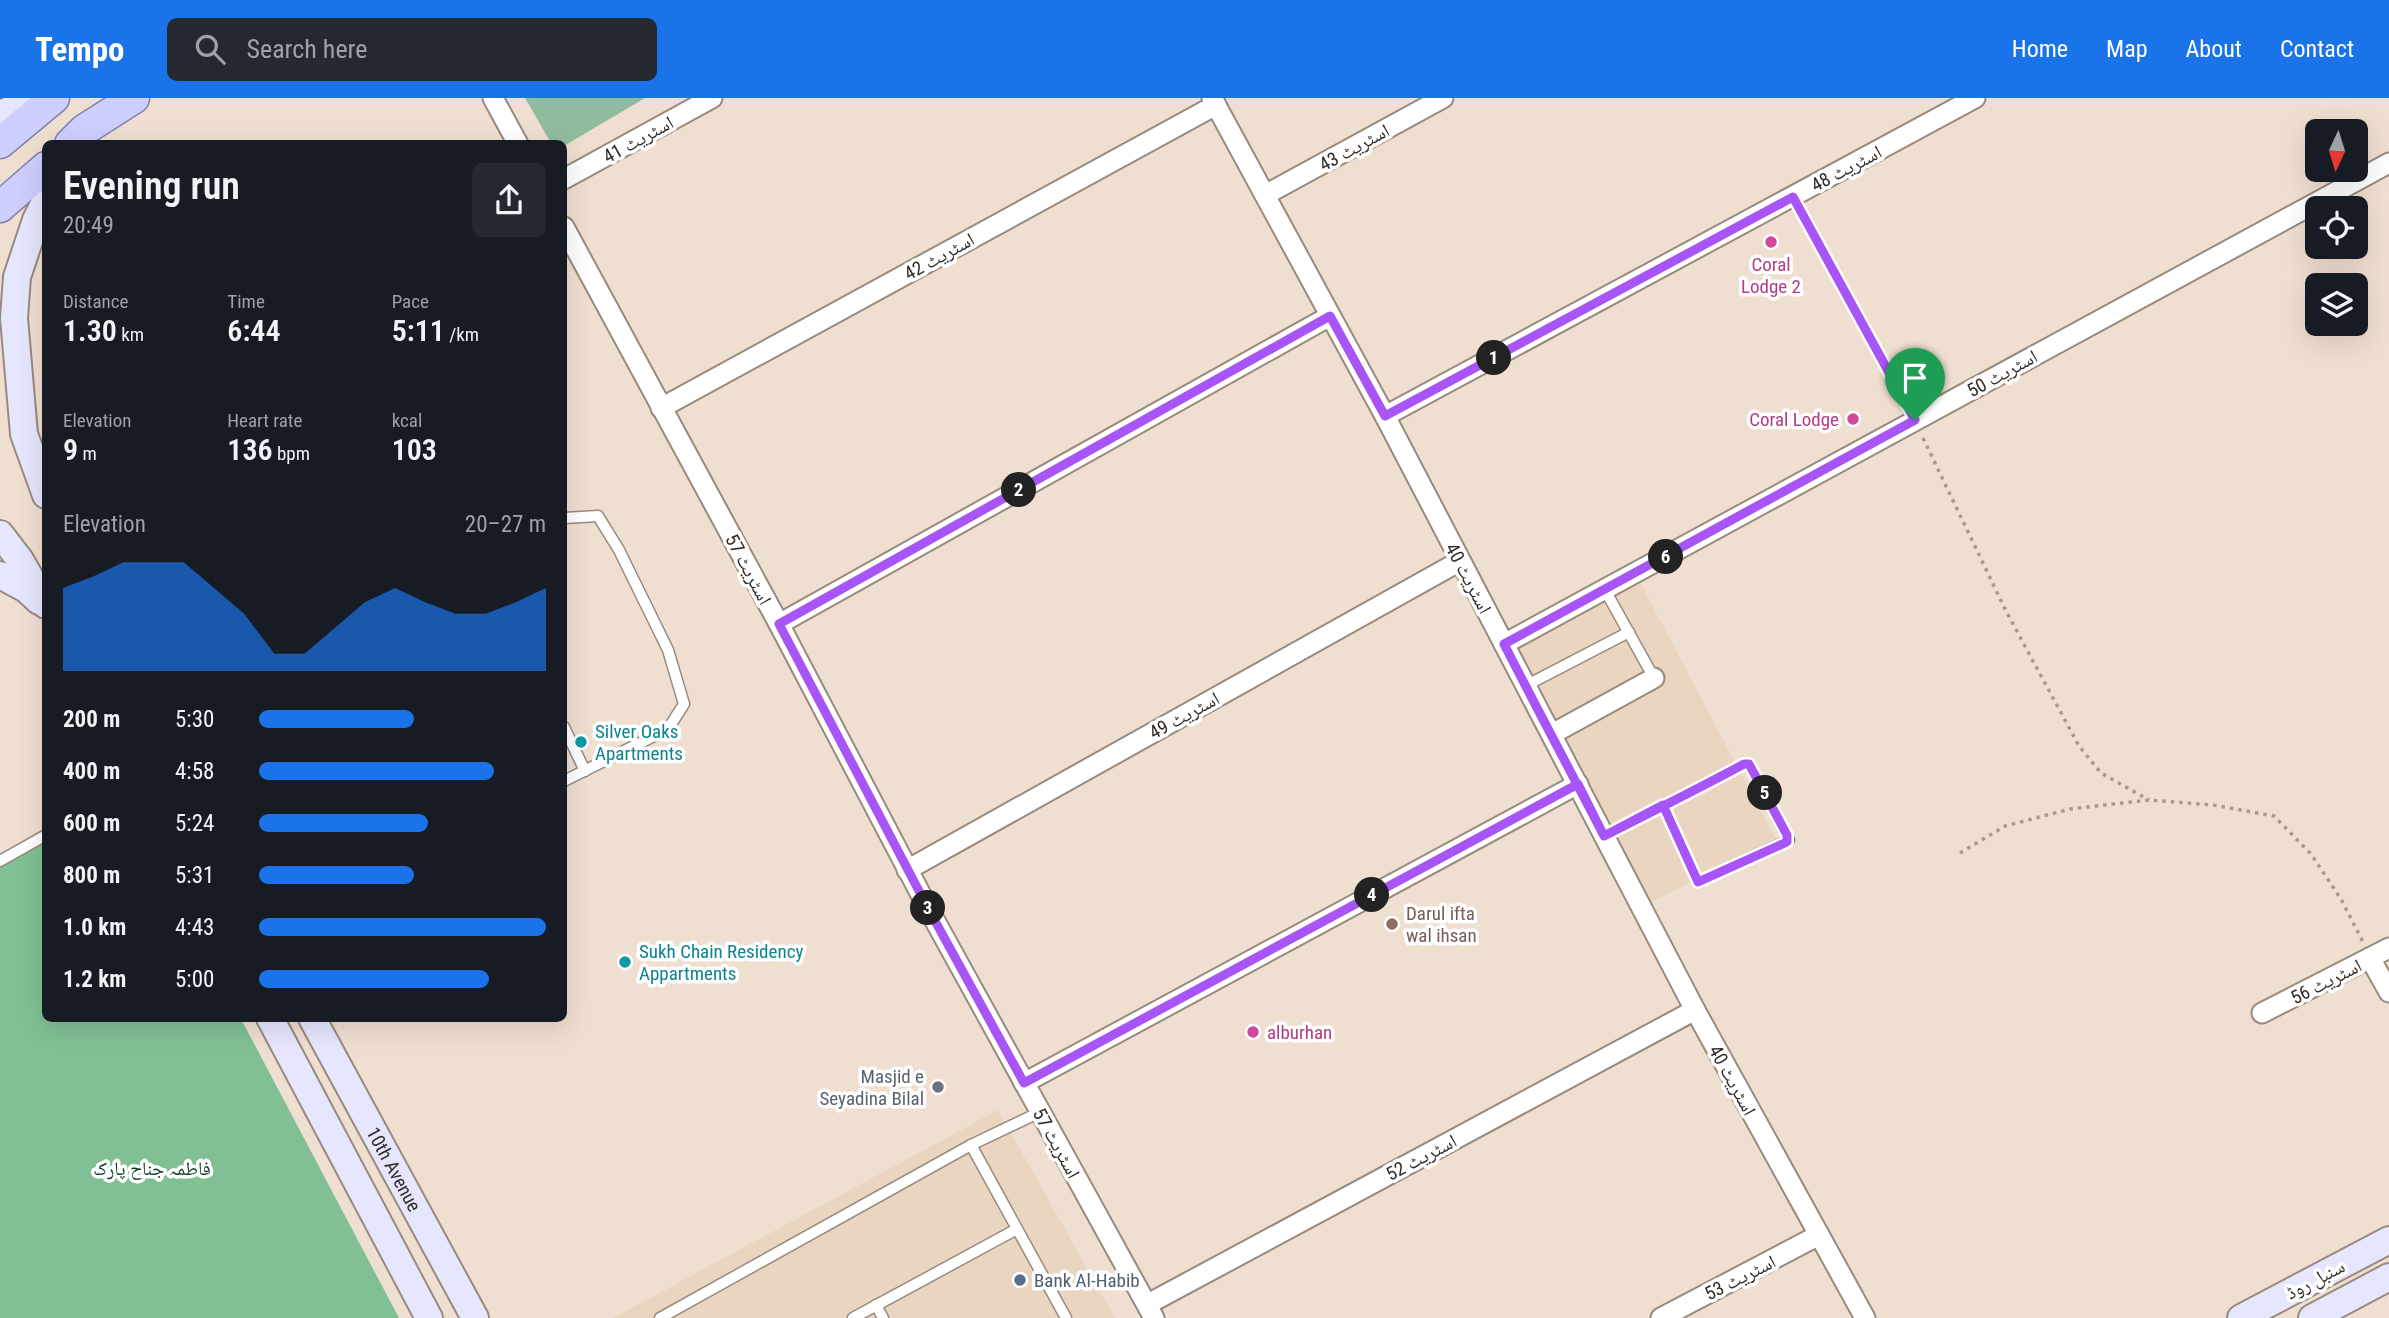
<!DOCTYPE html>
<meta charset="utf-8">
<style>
body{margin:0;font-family:"Roboto Condensed","Noto Naskh Arabic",sans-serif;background:#242831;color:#f1f3f6;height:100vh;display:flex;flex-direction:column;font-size:26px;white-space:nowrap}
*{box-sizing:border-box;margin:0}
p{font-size:23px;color:#9ea1a6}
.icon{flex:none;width:38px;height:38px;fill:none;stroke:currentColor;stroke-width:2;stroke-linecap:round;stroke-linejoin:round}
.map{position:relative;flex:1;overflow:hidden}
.drawer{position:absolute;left:42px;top:42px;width:525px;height:882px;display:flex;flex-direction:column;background:#171b24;border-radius:10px;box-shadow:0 7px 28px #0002}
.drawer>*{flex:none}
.needle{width:46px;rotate:184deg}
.tools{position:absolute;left:2305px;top:21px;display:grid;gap:14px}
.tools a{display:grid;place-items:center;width:63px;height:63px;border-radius:10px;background:#171b24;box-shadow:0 7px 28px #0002;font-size:35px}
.pin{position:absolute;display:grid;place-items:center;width:60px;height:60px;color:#fff;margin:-72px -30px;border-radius:50% 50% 50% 0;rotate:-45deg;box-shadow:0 0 7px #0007}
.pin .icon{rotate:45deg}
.km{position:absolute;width:35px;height:35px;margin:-18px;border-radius:50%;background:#222;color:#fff;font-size:19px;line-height:35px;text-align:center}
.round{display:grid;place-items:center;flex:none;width:74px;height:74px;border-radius:10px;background:#242831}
.overview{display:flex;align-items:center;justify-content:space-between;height:119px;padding:0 21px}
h1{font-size:38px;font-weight:600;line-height:52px}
.figures{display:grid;grid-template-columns:repeat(3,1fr);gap:10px;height:119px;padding:7px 21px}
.figures div{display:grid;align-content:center}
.figures b{font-size:30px;font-weight:600}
.figures small{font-size:19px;font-weight:400}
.figures p{font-size:19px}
.chart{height:196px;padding:14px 21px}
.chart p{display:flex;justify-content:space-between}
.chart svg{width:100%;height:126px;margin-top:7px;fill:#1a73e8;opacity:.7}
ul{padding:0 21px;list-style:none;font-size:23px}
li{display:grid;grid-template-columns:112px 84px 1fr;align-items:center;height:52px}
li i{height:18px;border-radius:9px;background:#1a73e8}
header{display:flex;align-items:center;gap:42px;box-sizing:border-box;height:98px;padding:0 35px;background:#1a73e8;color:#fff}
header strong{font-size:33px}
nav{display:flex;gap:38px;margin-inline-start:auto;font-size:24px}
.search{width:490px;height:63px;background:#242831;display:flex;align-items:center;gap:18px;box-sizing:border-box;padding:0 24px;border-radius:10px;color:#9ea1a6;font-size:26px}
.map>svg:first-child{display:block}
</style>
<header>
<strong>Tempo</strong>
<div class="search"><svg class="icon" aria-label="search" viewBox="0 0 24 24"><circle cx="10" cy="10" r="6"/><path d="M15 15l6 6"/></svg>Search here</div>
<nav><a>Home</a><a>Map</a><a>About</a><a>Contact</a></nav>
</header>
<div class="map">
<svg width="2389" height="1220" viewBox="0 0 2389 1220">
<rect width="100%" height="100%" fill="#efdfd1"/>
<g fill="#ead5c1">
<polygon points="1639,482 1775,740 1650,805 1516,552"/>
<polygon points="998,1012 1115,1220 613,1220"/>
</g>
<polygon fill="#90bc9d" points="525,0 645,0 564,48 564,46 551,45"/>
<polygon fill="#81c095" points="45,738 46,920 241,921 399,1220 0,1220 0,765"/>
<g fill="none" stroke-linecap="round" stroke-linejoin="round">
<defs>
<g id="lane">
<polyline points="564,420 598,418 619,452 668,552 684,606 668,631 564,683"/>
<polyline points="1605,492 1654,580"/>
<polyline points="1525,588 1629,534"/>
<polyline points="564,629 585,673"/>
<path d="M 1604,738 C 1651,714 1698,691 1744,666 L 1749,666 L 1789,742 L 1698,784 L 1663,707"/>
<polyline points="0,763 46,737"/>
<polyline points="971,1047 1066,1220"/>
<polyline points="876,1207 883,1220"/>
<polyline points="660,1220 971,1047 1040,1014"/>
<polyline points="853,1220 1017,1131"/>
</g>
<g id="street">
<polyline points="493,0 518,46"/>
<polyline points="1212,0 1385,318 1695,912 1865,1220"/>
<polyline points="564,81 712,0"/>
<polyline points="1265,97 1443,0"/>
<polyline points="564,129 779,526 929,812 1154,1220"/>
<polyline points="661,310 1216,7"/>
<polyline points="1385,318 1975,0"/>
<polyline points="779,526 1330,218"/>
<polyline points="1504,546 2389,65"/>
<polyline points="1552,636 1654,580"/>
<polyline points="907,772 1460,463"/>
<polyline points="2370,860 2389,894"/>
<polyline points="2262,915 2389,850"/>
<polyline points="1024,985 1578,686"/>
<polyline points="1148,1206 1695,912"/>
<polyline points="1661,1220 1819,1137"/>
</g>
<g id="secondary">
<polyline points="0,16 38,0"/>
<polyline points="46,102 36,122 17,179 14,220 24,336 46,397"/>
<polyline points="0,436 20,462 46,507"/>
<polyline points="0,477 26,491 39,503"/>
<polyline points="270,920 429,1220"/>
<path id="s1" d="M 312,920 L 475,1220"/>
<polyline points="2241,1220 2389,1142"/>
<polyline points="2312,1220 2389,1179"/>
</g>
<g id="primary">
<polyline points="0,45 54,0"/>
<polyline points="70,46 84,32 134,0"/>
<polyline points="0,109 46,69"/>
</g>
</defs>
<use href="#lane" stroke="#988a7d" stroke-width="13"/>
<use href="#street" stroke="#988a7d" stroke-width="23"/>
<use href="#secondary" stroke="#988a7d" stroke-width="30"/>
<use href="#primary" stroke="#8281b2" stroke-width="33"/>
<g stroke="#a79b90" stroke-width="3.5" stroke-dasharray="3.5 5" stroke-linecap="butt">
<polyline points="1802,115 1905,305"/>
<polyline points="1923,340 2006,513 2079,648 2101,675 2149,702"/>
<polyline points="1960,755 2005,728 2070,711 2149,702 2213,707 2274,718 2311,756 2341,801 2363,844"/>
</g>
<use href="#lane" stroke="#fff" stroke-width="10"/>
<use href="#street" stroke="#fff" stroke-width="19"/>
<use href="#secondary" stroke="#e6e7fe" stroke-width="26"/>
<use href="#primary" stroke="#cecffe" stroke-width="30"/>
</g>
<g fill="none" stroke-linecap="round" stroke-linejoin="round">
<defs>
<path id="route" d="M 1915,322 L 1793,99 L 1385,318 L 1330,218 L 779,526 L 929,812 L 1024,985 L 1578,686 L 1604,738 L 1663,707 L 1698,784 L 1787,744 L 1787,737 L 1749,666 L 1744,666 C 1698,691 1651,714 1604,738 C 1571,674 1537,611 1504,546 L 1915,322"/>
</defs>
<use href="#route" stroke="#fff" stroke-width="14"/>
<use href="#route" stroke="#a855f7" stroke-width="9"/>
</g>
<g fill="#d1479c" stroke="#fff" stroke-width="2.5">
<circle cx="1771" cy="144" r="7"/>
<circle cx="1853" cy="321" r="7"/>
<circle cx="1253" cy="934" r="7"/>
</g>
<g fill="#0f9aa8" stroke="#fff" stroke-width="2.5">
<circle cx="581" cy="644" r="7"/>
<circle cx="625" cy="864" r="7"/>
</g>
<circle fill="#8d6e63" stroke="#fff" stroke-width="2.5" cx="1392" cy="826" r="7"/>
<circle fill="#6b7280" stroke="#fff" stroke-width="2.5" cx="938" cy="989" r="7"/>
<circle fill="#5c6f8a" stroke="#fff" stroke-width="2.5" cx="1020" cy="1182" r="7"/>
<g text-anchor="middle" stroke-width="7" stroke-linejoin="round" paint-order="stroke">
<g font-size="19" fill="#312b26" stroke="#fff">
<text transform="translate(638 41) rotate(-29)" y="7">اسٹریٹ 41</text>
<text transform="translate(1354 49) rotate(-29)" y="7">اسٹریٹ 43</text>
<text transform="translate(1846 70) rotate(-28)" y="7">اسٹریٹ 48</text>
<text transform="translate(939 158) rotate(-29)" y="7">اسٹریٹ 42</text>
<text transform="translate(2002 275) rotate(-29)" y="7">اسٹریٹ 50</text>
<text transform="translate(749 471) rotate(62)" y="7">اسٹریٹ 57</text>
<text transform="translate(1469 480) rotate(62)" y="7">اسٹریٹ 40</text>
<text transform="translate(1184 617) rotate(-29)" y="7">اسٹریٹ 49</text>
<text transform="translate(2326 883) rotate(-27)" y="7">اسٹریٹ 56</text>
<text transform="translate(1733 982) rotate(61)" y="7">اسٹریٹ 40</text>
<text transform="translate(1057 1045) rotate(61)" y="7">اسٹریٹ 57</text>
<text transform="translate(1421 1059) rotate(-28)" y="7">اسٹریٹ 52</text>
<text dy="7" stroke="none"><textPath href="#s1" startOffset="172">10th Avenue</textPath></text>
<text transform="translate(1740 1179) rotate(-27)" y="7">اسٹریٹ 53</text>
<text transform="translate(2315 1181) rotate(-28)" y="7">سنبل روڈ</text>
</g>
<g font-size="19" fill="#b23c85" stroke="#fff">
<text x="1771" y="173">Coral<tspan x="1771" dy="22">Lodge 2</tspan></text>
<text x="1839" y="328" text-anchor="end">Coral Lodge</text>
<text x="1267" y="941" text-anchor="start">alburhan</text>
</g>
<g font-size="19" fill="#0d838f" stroke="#fff" text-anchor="start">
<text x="595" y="640">Silver Oaks<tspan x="595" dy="22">Apartments</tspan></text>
<text x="639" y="860">Sukh Chain Residency<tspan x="639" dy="22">Appartments</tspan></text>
</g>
<g font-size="19" fill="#785e54" stroke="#fff" text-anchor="start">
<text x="1406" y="822">Darul ifta<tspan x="1406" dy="22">wal ihsan</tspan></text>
</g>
<g font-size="19" fill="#5b616d" stroke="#fff" text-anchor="end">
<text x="924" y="985">Masjid e<tspan x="924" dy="22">Seyadina Bilal</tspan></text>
</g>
<g font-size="19" fill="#0b3c20" stroke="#fff">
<text x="152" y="1077">فاطمہ جناح پارک</text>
</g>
<g font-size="19" fill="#4e5e75" stroke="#fff" text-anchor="start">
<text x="1034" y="1189">Bank Al-Habib</text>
</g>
</g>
</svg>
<div class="tools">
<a><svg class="needle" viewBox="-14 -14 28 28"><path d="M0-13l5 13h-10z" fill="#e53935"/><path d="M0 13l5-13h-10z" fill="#9ea1a6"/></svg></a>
<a><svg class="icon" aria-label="locate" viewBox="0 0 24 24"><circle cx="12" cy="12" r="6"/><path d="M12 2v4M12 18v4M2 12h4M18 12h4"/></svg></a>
<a><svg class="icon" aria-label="layers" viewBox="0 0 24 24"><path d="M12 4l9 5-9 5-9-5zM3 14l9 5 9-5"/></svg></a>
</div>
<div class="pin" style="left:1915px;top:322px;background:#1e9e55"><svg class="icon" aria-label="arrive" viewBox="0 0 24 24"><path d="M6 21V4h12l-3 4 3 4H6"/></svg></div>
<b class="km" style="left:1494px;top:260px">1</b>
<b class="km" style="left:1019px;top:392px">2</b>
<b class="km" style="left:928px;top:810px">3</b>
<b class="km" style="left:1372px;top:797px">4</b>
<b class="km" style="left:1765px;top:695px">5</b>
<b class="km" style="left:1666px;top:459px">6</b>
<section class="drawer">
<div class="overview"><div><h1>Evening run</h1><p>20:49</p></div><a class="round"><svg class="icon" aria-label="share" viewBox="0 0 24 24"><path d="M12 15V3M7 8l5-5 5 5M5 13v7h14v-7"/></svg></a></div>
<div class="figures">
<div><p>Distance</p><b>1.30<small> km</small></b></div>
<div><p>Time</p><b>6:44</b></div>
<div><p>Pace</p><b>5:11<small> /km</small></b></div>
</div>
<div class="figures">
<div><p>Elevation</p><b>9<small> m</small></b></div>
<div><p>Heart rate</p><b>136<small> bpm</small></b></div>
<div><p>kcal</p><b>103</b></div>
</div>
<div class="chart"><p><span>Elevation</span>20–27 m</p>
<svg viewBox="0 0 160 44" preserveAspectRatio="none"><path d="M0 44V15L10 11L20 6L30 6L40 6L50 15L60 24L70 38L80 38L90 29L100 20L110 15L120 20L130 24L140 24L150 20L160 15V44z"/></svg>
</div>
<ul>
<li><b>200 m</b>5:30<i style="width:54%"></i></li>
<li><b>400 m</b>4:58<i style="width:82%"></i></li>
<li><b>600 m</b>5:24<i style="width:59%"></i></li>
<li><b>800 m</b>5:31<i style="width:54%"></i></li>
<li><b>1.0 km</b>4:43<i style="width:100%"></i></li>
<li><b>1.2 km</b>5:00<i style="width:80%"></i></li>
</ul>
</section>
</div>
